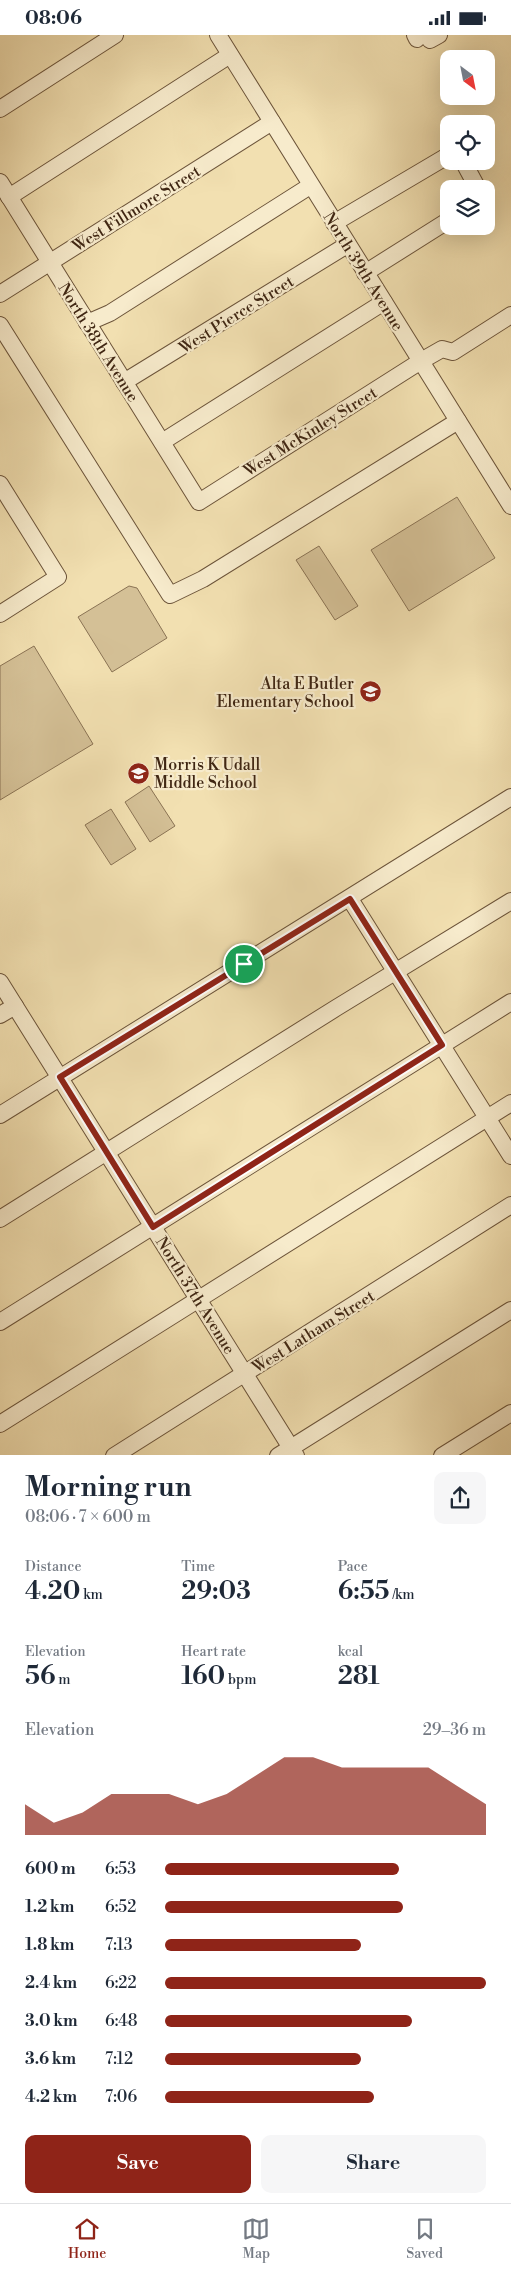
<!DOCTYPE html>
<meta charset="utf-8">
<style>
body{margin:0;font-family:"Libre Bodoni",serif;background:#f6f6f7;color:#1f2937;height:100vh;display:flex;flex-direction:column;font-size:19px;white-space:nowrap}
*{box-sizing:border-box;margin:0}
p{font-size:16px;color:#747a83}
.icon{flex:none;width:28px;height:28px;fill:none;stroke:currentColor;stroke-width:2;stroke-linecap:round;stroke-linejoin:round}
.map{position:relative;height:1420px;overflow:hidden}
.panel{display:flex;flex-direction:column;background:#fff;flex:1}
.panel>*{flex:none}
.needle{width:32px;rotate:148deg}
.controls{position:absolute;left:440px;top:15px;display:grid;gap:10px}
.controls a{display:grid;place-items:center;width:55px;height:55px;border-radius:10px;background:#fff;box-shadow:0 5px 20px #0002;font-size:25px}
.pin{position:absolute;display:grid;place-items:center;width:42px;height:42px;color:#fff;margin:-21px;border:2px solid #fff;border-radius:50%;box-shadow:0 1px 5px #0007}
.round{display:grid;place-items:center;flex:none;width:52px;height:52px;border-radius:10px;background:#f6f6f7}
.overview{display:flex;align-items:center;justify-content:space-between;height:85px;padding:0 25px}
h1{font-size:28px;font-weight:600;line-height:38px}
.figures{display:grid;grid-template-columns:repeat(3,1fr);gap:8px;height:85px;padding:5px 25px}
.figures div{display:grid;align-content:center}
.figures b{font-size:25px;font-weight:600}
.figures small{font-size:14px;font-weight:400}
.figures p{font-size:14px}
.chart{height:140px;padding:10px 25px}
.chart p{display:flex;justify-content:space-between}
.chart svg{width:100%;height:90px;margin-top:5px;fill:#8f2418;opacity:.7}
.action{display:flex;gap:10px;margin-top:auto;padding:10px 25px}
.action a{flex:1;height:58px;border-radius:10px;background:#8f2418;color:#fff;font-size:20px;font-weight:600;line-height:58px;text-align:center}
.action a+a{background:#f6f6f7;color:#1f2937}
ul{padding:0 25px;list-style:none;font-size:16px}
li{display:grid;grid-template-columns:80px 60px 1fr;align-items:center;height:38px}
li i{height:12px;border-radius:6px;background:#8f2418}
.status{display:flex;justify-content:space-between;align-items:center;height:35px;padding:0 25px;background:#fff;direction:ltr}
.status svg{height:14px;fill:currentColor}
.tab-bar{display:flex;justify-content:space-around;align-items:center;height:70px;border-top:1px solid #e0e1e3;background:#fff;font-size:14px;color:#747a83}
.tab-bar a{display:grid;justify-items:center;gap:2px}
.tab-bar .on{color:#8f2418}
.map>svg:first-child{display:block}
</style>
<div class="status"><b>08:06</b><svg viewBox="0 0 49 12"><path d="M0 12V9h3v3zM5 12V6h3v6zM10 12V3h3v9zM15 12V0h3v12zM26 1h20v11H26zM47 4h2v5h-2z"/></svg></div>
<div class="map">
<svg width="511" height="1421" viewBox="0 0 511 1421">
<rect width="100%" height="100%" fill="#f2e0b1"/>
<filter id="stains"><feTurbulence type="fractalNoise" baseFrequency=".004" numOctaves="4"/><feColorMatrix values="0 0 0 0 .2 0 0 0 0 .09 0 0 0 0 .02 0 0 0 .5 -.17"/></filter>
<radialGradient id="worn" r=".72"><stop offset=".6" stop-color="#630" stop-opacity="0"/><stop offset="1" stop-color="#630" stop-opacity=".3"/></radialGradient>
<g fill="#d4c096" stroke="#8a7354">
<polygon points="457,462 495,523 409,576 371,515"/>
<polygon points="319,511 358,571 335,585 296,525"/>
<polygon points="129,551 137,553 167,603 112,637 78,582"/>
<polygon points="34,611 93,709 0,765 0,631"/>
<polygon points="149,751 175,791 150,807 125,767"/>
<polygon points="111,774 136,814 111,830 85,790"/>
</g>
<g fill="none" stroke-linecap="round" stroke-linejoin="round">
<defs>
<g id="minor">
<polyline points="218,0 511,471"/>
<polyline points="415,0 417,4"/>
<polyline points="430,5 439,0"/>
<polyline points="0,74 115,0"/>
<polyline points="463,126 478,154"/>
<polyline points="0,147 199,467 421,326 442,314 453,317 511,280"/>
<polyline points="9,162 230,20"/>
<polyline points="334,188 449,120"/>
<polyline points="365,238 449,185"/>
<polyline points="0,259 272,87"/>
<polyline points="87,288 110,278 310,151"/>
<polyline points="0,290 170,560 203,544 458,386"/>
<polyline points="124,347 347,210"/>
<polyline points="162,407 384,267"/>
<polyline points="0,449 58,542 0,579"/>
<polyline points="350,864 511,1121"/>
<polyline points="0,947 296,1421"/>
<polyline points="0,980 15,971"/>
<polyline points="0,1080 511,762"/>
<polyline points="0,1184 336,973 511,866"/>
<polyline points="0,1287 511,967"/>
<polyline points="0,1389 511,1068"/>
<polyline points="114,1421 511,1170"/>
<polyline points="278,1421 511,1275"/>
<polyline points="442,1421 511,1378"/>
</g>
</defs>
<use href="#minor" stroke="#6c543a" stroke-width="18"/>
<use href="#minor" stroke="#f7ebcc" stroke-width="16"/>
</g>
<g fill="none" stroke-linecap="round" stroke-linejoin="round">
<defs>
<polygon id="route" points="350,864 442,1010 153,1192 60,1042"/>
</defs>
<use href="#route" stroke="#fff" stroke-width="10"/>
<use href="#route" stroke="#8f2418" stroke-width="6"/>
</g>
<defs>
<symbol id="school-disc" viewBox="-11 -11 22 22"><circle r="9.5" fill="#8f2418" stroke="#f7ebcc"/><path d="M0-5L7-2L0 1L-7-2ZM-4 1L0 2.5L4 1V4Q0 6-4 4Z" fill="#fff"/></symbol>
</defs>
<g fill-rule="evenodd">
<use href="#school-disc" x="358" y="644" width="25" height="25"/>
<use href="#school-disc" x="126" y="726" width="25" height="25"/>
</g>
<g text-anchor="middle" stroke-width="4.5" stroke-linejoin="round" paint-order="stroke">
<g font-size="16" fill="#3f2613" stroke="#f7ebcc">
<text transform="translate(136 173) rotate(-32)" y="6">West Fillmore Street</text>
<text transform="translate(364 236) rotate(58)" y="6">North 39th Avenue</text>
<text transform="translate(236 279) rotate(-32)" y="6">West Pierce Street</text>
<text transform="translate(99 307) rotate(58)" y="6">North 38th Avenue</text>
<text transform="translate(310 396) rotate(-32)" y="6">West McKinley Street</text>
<text transform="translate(196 1260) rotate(58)" y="6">North 37th Avenue</text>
<text transform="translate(313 1296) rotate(-32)" y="6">West Latham Street</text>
</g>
<g font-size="16" fill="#3f2613" stroke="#f7ebcc" text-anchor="end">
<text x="354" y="654">Alta E Butler<tspan x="354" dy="18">Elementary School</tspan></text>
<text x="154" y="735" text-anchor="start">Morris K Udall<tspan x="154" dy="18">Middle School</tspan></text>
</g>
</g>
<rect width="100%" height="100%" filter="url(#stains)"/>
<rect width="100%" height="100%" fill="url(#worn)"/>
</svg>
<div class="controls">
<a><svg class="needle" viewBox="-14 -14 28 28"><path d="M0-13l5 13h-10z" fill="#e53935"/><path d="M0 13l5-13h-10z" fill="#747a83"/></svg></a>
<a><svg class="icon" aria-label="locate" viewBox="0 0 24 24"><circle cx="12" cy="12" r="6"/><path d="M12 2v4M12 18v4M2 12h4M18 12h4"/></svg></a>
<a><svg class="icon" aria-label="layers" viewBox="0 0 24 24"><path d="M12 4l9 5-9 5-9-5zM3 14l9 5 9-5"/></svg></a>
</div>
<div class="pin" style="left:244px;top:929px;background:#1e9e55"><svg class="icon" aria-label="arrive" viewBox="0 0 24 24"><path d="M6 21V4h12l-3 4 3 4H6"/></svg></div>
</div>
<section class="panel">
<div class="overview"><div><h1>Morning run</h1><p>08:06 · 7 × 600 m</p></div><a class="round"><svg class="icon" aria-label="share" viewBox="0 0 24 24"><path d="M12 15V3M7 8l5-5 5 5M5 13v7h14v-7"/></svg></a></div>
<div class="figures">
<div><p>Distance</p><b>4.20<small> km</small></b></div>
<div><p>Time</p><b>29:03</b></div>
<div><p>Pace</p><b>6:55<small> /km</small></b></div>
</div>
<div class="figures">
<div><p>Elevation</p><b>56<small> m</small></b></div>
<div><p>Heart rate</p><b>160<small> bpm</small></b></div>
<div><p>kcal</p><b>281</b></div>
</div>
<div class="chart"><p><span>Elevation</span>29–36 m</p>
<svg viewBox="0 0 160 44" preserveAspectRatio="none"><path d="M0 44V29L10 38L20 33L30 24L40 24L50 24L60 29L70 24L80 15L90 6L100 6L110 11L120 11L130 11L140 11L150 20L160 29V44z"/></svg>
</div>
<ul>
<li><b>600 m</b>6:53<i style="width:73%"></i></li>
<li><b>1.2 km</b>6:52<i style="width:74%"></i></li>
<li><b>1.8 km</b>7:13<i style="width:61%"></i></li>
<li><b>2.4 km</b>6:22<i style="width:100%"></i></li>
<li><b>3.0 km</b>6:48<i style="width:77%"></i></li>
<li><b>3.6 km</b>7:12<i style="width:61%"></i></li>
<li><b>4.2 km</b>7:06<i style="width:65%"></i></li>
</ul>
<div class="action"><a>Save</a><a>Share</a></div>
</section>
<nav class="tab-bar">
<a class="on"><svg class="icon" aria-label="home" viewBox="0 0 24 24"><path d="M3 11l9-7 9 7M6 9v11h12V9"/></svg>Home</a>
<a><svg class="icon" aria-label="map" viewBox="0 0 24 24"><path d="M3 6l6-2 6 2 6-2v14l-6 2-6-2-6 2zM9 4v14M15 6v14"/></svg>Map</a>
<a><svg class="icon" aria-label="saved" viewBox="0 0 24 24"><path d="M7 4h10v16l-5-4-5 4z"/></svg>Saved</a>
</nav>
